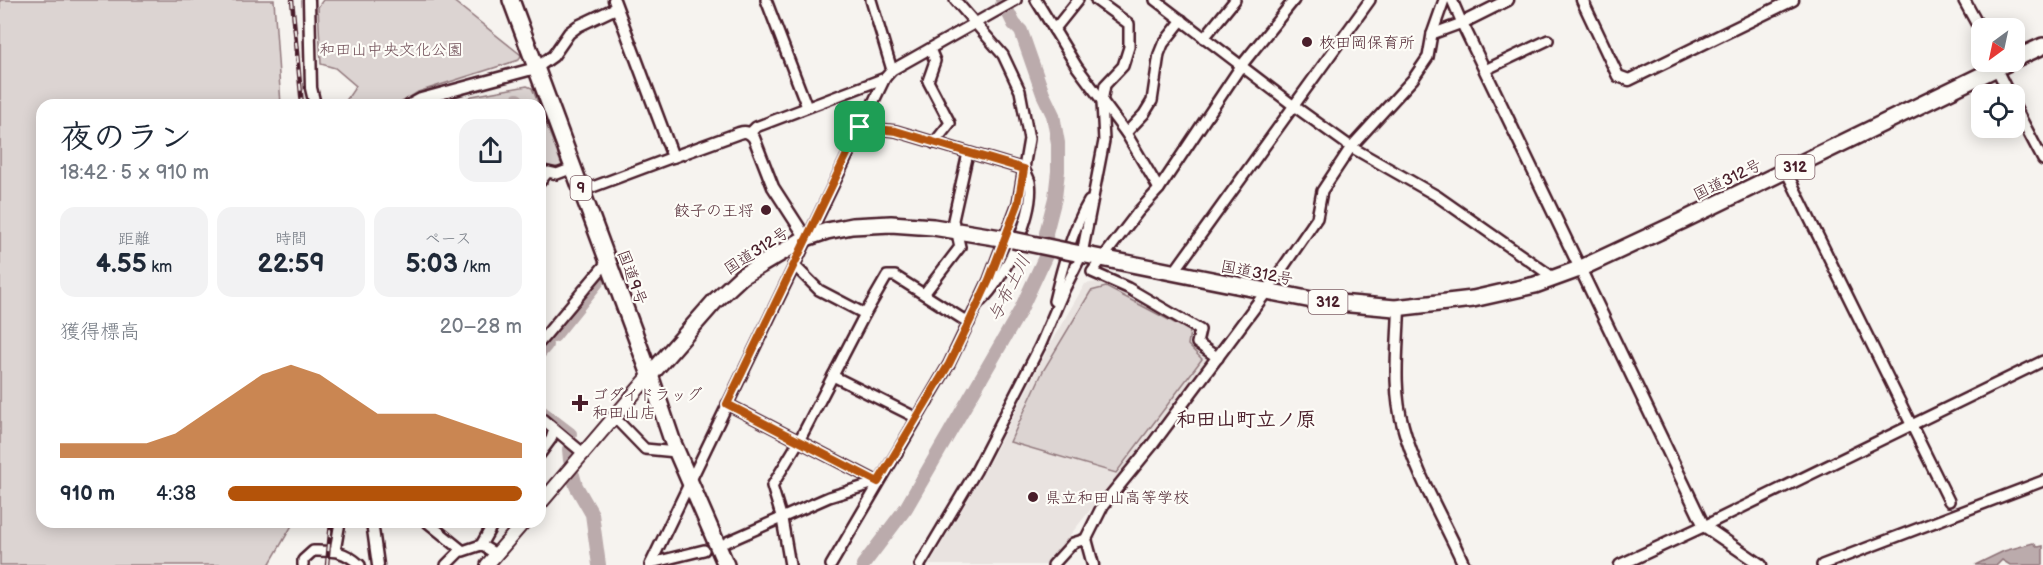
<!DOCTYPE html>
<html lang="ja">
<meta charset="utf-8">
<style>
body{margin:0;font-family:"Balsamiq Sans","Klee One",sans-serif;background:#f2f2f3;color:#1f2937;height:100vh;display:flex;flex-direction:column;font-size:22px;white-space:nowrap}
*{box-sizing:border-box;margin:0}
p{font-size:20px;color:#747a83}
.icon{flex:none;width:33px;height:33px;fill:none;stroke:currentColor;stroke-width:2;stroke-linecap:round;stroke-linejoin:round}
.map{position:relative;flex:1;overflow:hidden}
.sheet{position:absolute;left:36px;top:99px;width:510px;height:429px;display:flex;flex-direction:column;background:#fff;border-radius:18px;box-shadow:0 3px 15px #0003}
.sheet>*{flex:none}
.needle{width:39px;rotate:213deg}
.fabs{position:absolute;left:1971px;top:18px;display:grid;gap:12px}
.fabs a{display:grid;place-items:center;width:54px;height:54px;border-radius:12px;background:#fff;box-shadow:0 3px 15px #0003;font-size:30px}
.pin{position:absolute;display:grid;place-items:center;width:51px;height:51px;color:#fff;margin:-26px;border-radius:12px;box-shadow:0 3px 9px #0006}
.round{display:grid;place-items:center;flex:none;width:63px;height:63px;border-radius:18px;background:#f2f2f3}
.headline{display:flex;align-items:center;justify-content:space-between;height:102px;padding:0 24px}
h1{font-size:33px;font-weight:700;line-height:45px}
.figures{display:grid;grid-template-columns:repeat(3,1fr);gap:9px;height:102px;padding:6px 24px}
.figures div{display:grid;align-content:center;border-radius:15px;background:#f2f2f3;text-align:center}
.figures b{font-size:26px;font-weight:700}
.figures small{font-size:16px;font-weight:400}
.figures p{font-size:16px}
.chart{height:168px;padding:12px 24px}
.chart p{display:flex;justify-content:space-between}
.chart svg{width:100%;height:108px;margin-top:6px;fill:#b45309;opacity:.7}
ul{padding:0 24px;list-style:none;font-size:20px}
li{display:grid;grid-template-columns:96px 72px 1fr;align-items:center;height:45px}
li i{height:15px;border-radius:8px;background:#b45309}
.map>svg:first-child{display:block}
</style>
<div class="map">
<svg width="2043" height="565" viewBox="0 0 2043 565">
<rect width="100%" height="100%" fill="#f6f3ef"/>
<filter id="ink" filterUnits="userSpaceOnUse"><feTurbulence type="fractalNoise" baseFrequency=".0167" numOctaves="2"/><feDisplacementMap in="SourceGraphic" scale="12" xChannelSelector="R" yChannelSelector="G"/><feConvolveMatrix kernelMatrix="1 2 1 2 8 2 1 2 1" color-interpolation-filters="sRGB"/></filter>
<g filter="url(#ink)">
<polygon fill="#e9e3e0" points="1103,281 1194,331 1190,342 1207,358 1132,458 1046,565 929,565 986,469 1054,337 1085,284"/>
<g fill="#dcd4d2" stroke="#937a7e" stroke-width="1.5">
<polygon points="0,0 274,0 281,105 42,105 42,522 294,522 269,565 0,565"/>
<polygon points="323,0 452,0 521,55 519,60 418,92 397,105 343,105 356,86 335,68 321,64 318,7"/>
<polygon points="527,86 532,88 539,105 450,105 461,102 472,96"/>
<polygon points="540,108 563,168 554,171 547,165 540,173"/>
<polygon points="1106,287 1190,331 1188,345 1202,359 1116,473 1010,442 1043,371 1091,291"/>
</g>
<polygon fill="#bbabac" stroke="#8e7378" stroke-width="1.5" points="2033,543 2038,547 2043,546 2043,565 2010,565 2002,560 1997,565 1975,565 2004,551"/>
<g fill="none" stroke-linecap="round" stroke-linejoin="round">
<g stroke="#bbabac" stroke-width="14">
<polyline points="517,100 520,105"/>
<polyline points="554,336 602,276"/>
<polyline points="540,352 546,345"/>
<polyline points="540,411 570,434"/>
<polyline points="569,449 570,460"/>
<polyline points="573,475 576,486 592,514 599,565"/>
<polyline points="863,565 906,508 1020,311 1047,253 1046,233 1055,198 1058,171 1058,143 1053,115 1043,94 1021,31 1014,24 1002,0"/>
</g>
<defs>
<g id="minor">
<polyline points="766,0 807,107"/>
<polyline points="871,0 892,70"/>
<polyline points="1036,0 1077,67 1126,133 1159,189"/>
<polyline points="1155,0 1294,106 1351,147 1437,196 1554,278"/>
<polyline points="1054,30 1078,0"/>
<polyline points="1432,34 1462,23 1452,0"/>
<polyline points="1204,38 1235,0"/>
<polyline points="930,49 935,61 928,81 950,123 934,143"/>
<polyline points="1996,68 2009,94"/>
<polyline points="1485,70 1548,40"/>
<polyline points="2014,105 2043,160"/>
<path d="M 860,127 L 896,131 L 1024,169 C 1026,173 1029,178 1030,182 C 1035,215 1004,279 981,301"/>
<polyline points="750,133 756,127 885,78"/>
<polyline points="1126,133 1144,114 1152,101 1159,54 1163,44 1182,20"/>
<polyline points="1786,171 1949,501"/>
<polyline points="540,182 548,172 557,174 573,168"/>
<polyline points="582,191 673,157"/>
<polyline points="954,224 953,220 968,153"/>
<polyline points="794,265 819,290 865,314"/>
<polyline points="1174,272 1370,0"/>
<polyline points="1266,292 1317,218 1322,191 1351,147 1413,79 1428,57 1432,34 1444,0"/>
<polyline points="924,294 960,247 958,238"/>
<path d="M 1054,301 C 1062,268 1072,230 1089,201"/>
<polyline points="540,342 608,261"/>
<polyline points="1218,358 1197,343 1200,330 1128,288 1092,272 1138,212 1159,189 1241,66 1294,0"/>
<polyline points="833,376 917,418"/>
<polyline points="727,404 878,482"/>
<polyline points="540,417 583,453"/>
<polyline points="614,417 645,449 676,452"/>
<polyline points="540,454 551,439 554,429"/>
<polyline points="427,522 463,551 481,545 496,554"/>
<polyline points="1704,526 2043,361"/>
<polyline points="727,542 829,497 878,482"/>
<polyline points="481,545 494,522"/>
<polyline points="335,551 340,522"/>
<polyline points="651,563 704,550"/>
<path d="M 303,565 L 303,560 L 313,551 C 335,551 343,550 360,565"/>
<polyline points="446,565 461,550"/>
<polyline points="650,565 885,78 892,70 1016,0"/>
<polyline points="790,565 782,519 772,486 799,441 865,314 887,276 895,276 969,323"/>
<polyline points="831,565 949,364 989,280 1018,203 1029,139 1020,91 1003,55 955,0"/>
<polyline points="920,565 976,471 1040,346 1064,290 1082,254 1104,141 1102,102 1105,85 1123,66 1129,47 1129,24 1096,0"/>
<polyline points="1053,565 1073,543 1086,539"/>
<polyline points="1822,565 2043,481"/>
</g>
<g id="tertiary">
<polyline points="309,0 311,88 315,105"/>
<path d="M 614,0 L 673,157 L 739,133 C 746,131 749,132 754,138 L 773,187 L 806,238"/>
<polyline points="1508,0 1462,23 1704,526 1761,565"/>
<polyline points="1582,0 1618,76 1629,80 1793,0"/>
<polyline points="1964,0 1982,33"/>
<polyline points="410,105 421,99 536,68 553,56 569,33 578,26 616,8"/>
<path d="M 1399,307 C 1398,346 1392,389 1403,426 C 1416,475 1444,520 1464,565"/>
<polyline points="372,522 378,565"/>
<polyline points="1093,565 1086,539 1103,505 1152,445 1266,292"/>
<polyline points="1620,565 1704,526"/>
</g>
<g id="secondary">
<polyline points="540,504 650,375"/>
<polyline points="487,565 524,522"/>
</g>
<g id="trunk">
<polyline points="511,0 650,375 673,443 726,565"/>
<polyline points="2014,59 2043,46"/>
<polyline points="1076,253 1317,301 1395,308 1473,299 1535,285 1579,269 1684,220 2009,62"/>
<polyline points="650,375 715,301 742,276 806,238 827,231 852,226 891,224 933,227 1013,240"/>
</g>
</defs>
<use href="#minor" stroke="#4a1f2b" stroke-width="14"/>
<use href="#tertiary" stroke="#4a1f2b" stroke-width="15"/>
<use href="#secondary" stroke="#4a1f2b" stroke-width="16"/>
<use href="#trunk" stroke="#4a1f2b" stroke-width="20"/>
<use href="#minor" stroke="#fdfcf7" stroke-width="9"/>
<use href="#tertiary" stroke="#fdfcf7" stroke-width="10"/>
<use href="#secondary" stroke="#fdfcf7" stroke-width="12"/>
<use href="#trunk" stroke="#fdfcf7" stroke-width="15"/>
<defs>
<g id="rail">
<polyline points="292,0 302,105"/>
<polyline points="327,565 331,522"/>
</g>
</defs>
<use href="#rail" stroke="#4a1f2b" stroke-width="4.5"/>
<use href="#rail" stroke="#fdfcf7" stroke-width="2" stroke-dasharray="7" stroke-linecap="butt"/>
<defs>
<polyline id="trunk-bridge" points="1013,240 1076,253"/>
</defs>
<use href="#trunk-bridge" stroke="#4a1f2b" stroke-width="20" stroke-linecap="butt"/>
<use href="#trunk-bridge" stroke="#fdfcf7" stroke-width="15"/>
</g>
</g>
<g fill="none" stroke-linecap="round" stroke-linejoin="round" filter="url(#ink)">
<defs>
<polygon id="route" points="860,127 896,131 1024,169 1018,204 989,280 969,323 949,364 878,482 727,404"/>
</defs>
<use href="#route" stroke="#fff" stroke-width="12"/>
<use href="#route" stroke="#b45309" stroke-width="8"/>
</g>
<g fill="#4a1f2b" stroke="#fdfcf7" stroke-width="2">
<circle cx="1307" cy="42" r="6"/>
<circle cx="766" cy="210" r="6"/>
<path d="M577 394h6v6h6v6h-6v6h-6v-6h-6v-6h6z"/>
<circle cx="1033" cy="497" r="6"/>
</g>
<g text-anchor="middle" stroke-width="4.5" stroke-linejoin="round" paint-order="stroke">
<g fill="#fdfcf7" stroke="#806168" stroke-width="1.5">
<rect x="1775.5" y="155" width="39" height="24" rx="4.5"/>
<rect x="570.5" y="176" width="21" height="24" rx="4.5"/>
<rect x="1308.5" y="290" width="39" height="24" rx="4.5"/>
</g>
<g font-size="15" font-weight="bold" fill="#4a1f2b">
<text x="1795" y="172">312</text>
<text x="581" y="193">9</text>
<text x="1328" y="307">312</text>
</g>
<g font-size="16" fill="#4a1f2b" stroke="#fdfcf7" text-anchor="start">
<text x="1319" y="48">枚田岡保育所</text>
<text x="754" y="216" text-anchor="end">餃子の王将</text>
<text x="592" y="400">ゴダイドラッグ<tspan x="592" dy="18">和田山店</tspan></text>
<text x="1045" y="503">県立和田山高等学校</text>
</g>
<g font-size="16" fill="#6e4c55" stroke="#fdfcf7">
<text x="391" y="55">和田山中央文化公園</text>
</g>
<g font-size="16" fill="#4a1f2b" stroke="#fdfcf7">
<text transform="translate(1727 179) rotate(-26)" y="6">国道312号</text>
<text transform="translate(756 250) rotate(-33)" y="6">国道312号</text>
<text transform="translate(1257 272) rotate(11)" y="6">国道312号</text>
<text transform="translate(633 277) rotate(70)" y="6">国道9号</text>
</g>
<g font-size="18" font-style="italic" fill="#725058" stroke="#fdfcf7">
<text transform="translate(1009 288) rotate(-63)" y="6">与布土川</text>
</g>
<g font-size="20" font-weight="bold" fill="#4a1f2b" stroke="#fdfcf7">
<text x="1246" y="426">和田山町立ノ原</text>
</g>
</g>
</svg>
<div class="fabs">
<a><svg class="needle" viewBox="-14 -14 28 28"><path d="M0-13l5 13h-10z" fill="#e53935"/><path d="M0 13l5-13h-10z" fill="#747a83"/></svg></a>
<a><svg class="icon" aria-label="locate" viewBox="0 0 24 24"><circle cx="12" cy="12" r="6"/><path d="M12 2v4M12 18v4M2 12h4M18 12h4"/></svg></a>
</div>
<div class="pin" style="left:860px;top:127px;background:#1e9e55"><svg class="icon" aria-label="arrive" viewBox="0 0 24 24"><path d="M6 21V4h12l-3 4 3 4H6"/></svg></div>
<section class="sheet">
<div class="headline"><div><h1>夜のラン</h1><p>18:42 · 5 × 910 m</p></div><a class="round"><svg class="icon" aria-label="share" viewBox="0 0 24 24"><path d="M12 15V3M7 8l5-5 5 5M5 13v7h14v-7"/></svg></a></div>
<div class="figures">
<div><p>距離</p><b>4.55<small> km</small></b></div>
<div><p>時間</p><b>22:59</b></div>
<div><p>ペース</p><b>5:03<small> /km</small></b></div>
</div>
<div class="chart"><p><span>獲得標高</span>20–28 m</p>
<svg viewBox="0 0 160 44" preserveAspectRatio="none"><path d="M0 44V38L10 38L20 38L30 38L40 34L50 26L60 18L70 10L80 6L90 10L100 18L110 26L120 26L130 26L140 30L150 34L160 38V44z"/></svg>
</div>
<ul>
<li><b>910 m</b>4:38<i style="width:100%"></i></li>
</ul>
</section>
</div>
